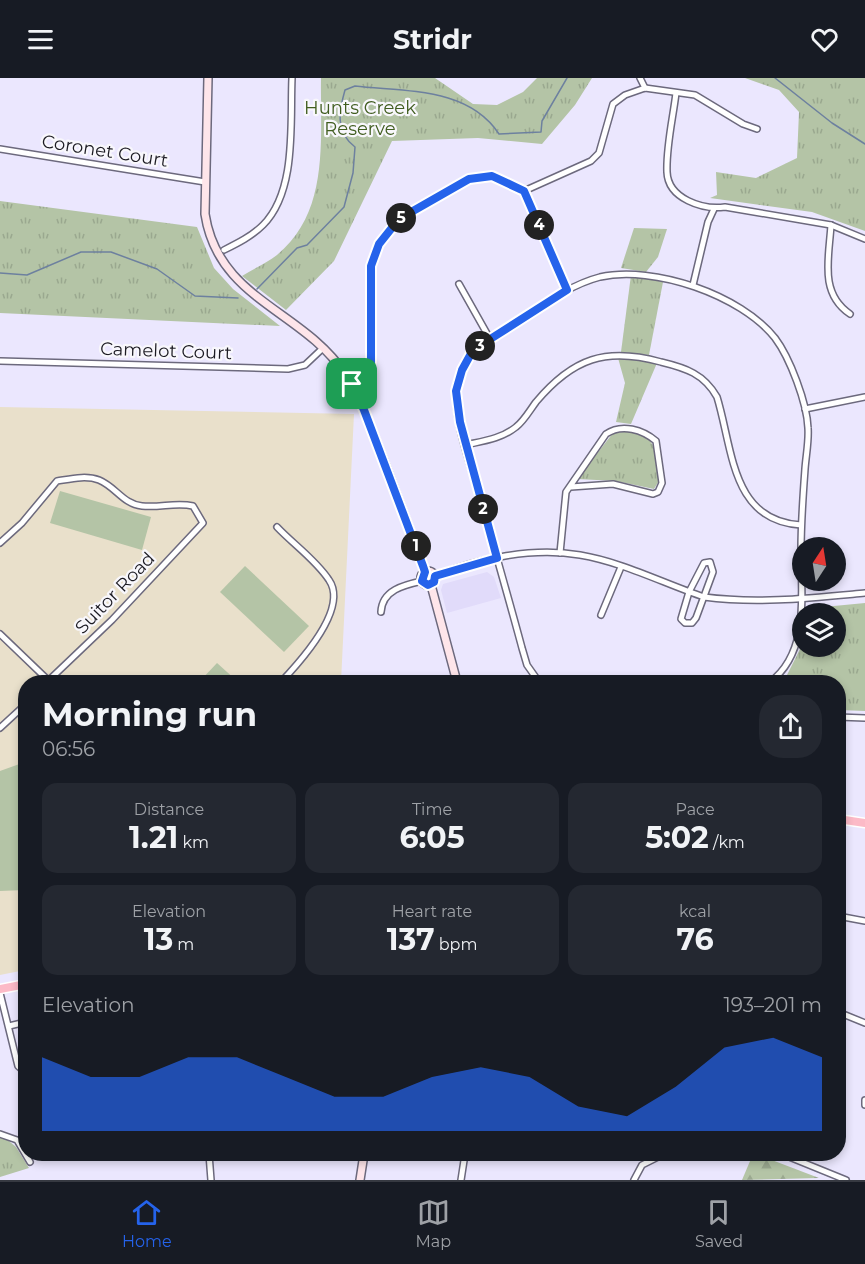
<!DOCTYPE html>
<meta charset="utf-8">
<style>
body{margin:0;font-family:Montserrat,sans-serif;background:#242831;color:#f1f3f6;height:100vh;display:flex;flex-direction:column;font-size:22px;white-space:nowrap}
*{box-sizing:border-box;margin:0}
p{font-size:20px;color:#9ea1a6}
.icon{flex:none;width:33px;height:33px;fill:none;stroke:currentColor;stroke-width:2;stroke-linecap:round;stroke-linejoin:round}
.map{position:relative;flex:1;overflow:hidden}
.drawer{position:absolute;left:18px;top:597px;width:828px;height:486px;display:flex;flex-direction:column;background:#171b24;border-radius:24px;box-shadow:0 3px 9px #0003}
.drawer>*{flex:none}
.needle{width:39px;rotate:12deg}
.buttons{position:absolute;left:792px;top:459px;display:grid;gap:12px}
.buttons a{display:grid;place-items:center;width:54px;height:54px;border-radius:50%;background:#171b24;box-shadow:0 3px 9px #0003;font-size:30px}
.pin{position:absolute;display:grid;place-items:center;width:51px;height:51px;color:#fff;margin:-26px;border-radius:12px;box-shadow:0 3px 9px #0006}
.km{position:absolute;width:30px;height:30px;margin:-15px;border-radius:50%;background:#222;color:#fff;font-size:16px;line-height:30px;text-align:center}
.round{display:grid;place-items:center;flex:none;width:63px;height:63px;border-radius:24px;background:#242831}
.headline{display:flex;align-items:center;justify-content:space-between;height:102px;padding:0 24px}
h1{font-size:33px;font-weight:700;line-height:45px}
.stats{display:grid;grid-template-columns:repeat(3,1fr);gap:9px;height:102px;padding:6px 24px}
.stats div{display:grid;align-content:center;border-radius:15px;background:#242831;text-align:center}
.stats b{font-size:30px;font-weight:700}
.stats small{font-size:16px;font-weight:400}
.stats p{font-size:16px}
.chart{height:168px;padding:12px 24px}
.chart p{display:flex;justify-content:space-between}
.chart svg{width:100%;height:108px;margin-top:6px;fill:#2563eb;opacity:.7}
header{display:flex;justify-content:space-between;align-items:center;height:78px;padding:0 24px;background:#171b24;font-size:27px;font-weight:700}
.menu{display:flex;justify-content:space-around;align-items:center;height:84px;border-top:2px solid #363941;background:#171b24;font-size:16px;color:#9ea1a6}
.menu a{display:grid;justify-items:center;gap:3px}
.menu .on{color:#2563eb}
.map>svg:first-child{display:block}
</style>
<header><svg class="icon" aria-label="menu" viewBox="0 0 24 24"><path d="M4 6h16M4 12h16M4 18h16"/></svg>Stridr<svg class="icon" aria-label="heart" viewBox="0 0 24 24"><path d="M12 20l-8-8c-3-5 5-10 8-4 3-6 11-1 8 4z"/></svg></header>
<div class="map">
<svg width="865" height="1102" viewBox="0 0 865 1102">
<defs>
<pattern id="forest-firs" width="22" height="20" patternUnits="userSpaceOnUse" patternTransform="scale(1.5)"><rect width="22" height="20" fill="#b4c4a6"/><path d="M5 1l3.5 6h-7zM16 11l3.5 6h-7z" fill="#9aa88f"/></pattern>
<pattern id="park-tufts" width="24" height="20" patternUnits="userSpaceOnUse" patternTransform="scale(1.5)"><rect width="24" height="20" fill="#b4c4a6"/><path d="M3 7l-1-3M5 7V3M7 7l1-3M15 17l-1-3M17 17v-4M19 17l1-3" fill="none" stroke="#9aa88f"/></pattern>
</defs>
<rect width="100%" height="100%" fill="#ebe7fe"/>
<polygon fill="#e1dbfa" points="487,494 494,499 501,520 447,535 441,512 443,506"/>
<polygon fill="#e9e0cb" points="0,329 354,336 341,604 26,604 25,892 0,897"/>
<g fill="#b4c4a6">
<polygon points="60,413 151,439 142,472 50,445"/>
<polygon points="245,488 309,548 284,574 220,514"/>
<polygon points="217,585 237,603 236,604 203,604 201,602"/>
<polygon points="25,684 25,812 0,813 0,693"/>
</g>
<polygon fill="url(#forest-firs)" points="753,1076 756,1076 819,1100 742,1102"/>
<g fill="url(#park-tufts)">
<path d="M 321,0 L 435,0 L 473,26 L 497,27 L 523,14 L 537,0 L 592,0 L 575,27 L 542,66 L 478,60 L 392,63 L 334,183 L 286,232 L 242,198 C 253,191 267,185 277,177 C 330,133 320,62 321,0 Z"/>
<polygon points="745,0 865,0 865,153 812,134 710,120 717,117 716,94 756,100 797,80 799,34 779,12"/>
<polygon points="0,123 197,149 214,190 233,211 280,248 0,235"/>
<polygon points="634,150 667,151 658,179 646,194 621,190"/>
<polygon points="631,197 663,204 649,277 621,274"/>
<polygon points="618,280 657,285 631,346 616,344 625,305"/>
<path d="M 633,353 C 660,362 656,378 659,403 L 654,411 L 616,403 L 577,401 L 613,355 Z"/>
<polygon points="865,525 865,633 839,632 838,604 787,604 787,597 802,567 836,568 836,536 807,535 808,532 813,530"/>
<polygon points="3,1058 16,1069 29,1090 0,1099 0,1059"/>
</g>
<g fill="none" stroke-linecap="round" stroke-linejoin="round">
<g stroke="#6d809f" stroke-width="1.5">
<polyline points="775,0 832,45 865,66"/>
<polyline points="0,195 27,197 81,174 111,174 157,191 195,218 238,220"/>
<path d="M 257,211 L 297,170 L 307,167 L 344,129 L 353,95 L 355,69 C 335,54 339,33 345,12 L 355,8 C 406,14 468,9 499,56 L 541,54 L 542,43 L 567,0"/>
</g>
<defs>
<g id="minor">
<polyline points="640,0 645,10"/>
<path d="M 676,15 C 673,40 666,69 667,94 C 668,121 703,132 725,129 L 831,147 L 865,161"/>
<polyline points="0,71 205,104"/>
<polyline points="524,113 591,83 599,75 613,26 625,17 645,10 695,17 743,46 757,51"/>
<path d="M 831,147 C 829,180 819,215 850,236"/>
<path d="M 224,172 C 238,165 252,158 263,147 C 297,113 290,45 292,0"/>
<polyline points="459,206 490,261"/>
<polyline points="693,207 708,144 714,131"/>
<polyline points="0,283 288,291 305,287 323,270"/>
<polyline points="352,306 367,294 371,283 371,188 379,166 399,141 469,101 492,98 524,113 567,212"/>
<polyline points="805,331 865,319"/>
<path d="M 465,367 C 483,363 501,361 516,349 C 524,343 530,332 536,324 C 573,280 606,269 661,284 C 686,290 704,296 717,319 C 733,371 731,443 801,447"/>
<path d="M 277,449 C 293,466 316,482 329,502 C 349,531 299,585 281,604"/>
<path d="M 0,465 L 22,445 L 57,403 C 70,401 86,397 99,402 C 116,409 123,426 142,428 C 160,430 176,424 193,428 L 203,445 L 112,542 L 47,604"/>
<path d="M 560,475 L 566,414 L 606,356 C 622,345 643,352 656,363 L 662,405 L 658,414 L 653,416 L 613,406 L 571,409"/>
<polygon points="710,484 713,494 696,540 692,545 685,545 681,541 689,514 704,485"/>
<path d="M 435,498 C 479,480 533,469 580,477 C 622,484 663,505 704,519 C 758,526 811,520 865,515"/>
<path d="M 381,534 C 382,512 404,507 422,503"/>
<polyline points="601,537 621,489"/>
<polyline points="0,556 50,604"/>
<path d="M 539,604 L 527,587 L 522,570 C 508,518 493,466 478,413 C 470,385 452,338 457,309 C 465,272 486,264 516,245 C 542,228 569,207 600,199 C 654,187 741,217 775,260 C 790,280 807,325 808,350 C 809,363 806,377 805,391 C 803,418 801,444 801,472 C 801,516 810,574 770,604"/>
<polyline points="838,639 865,640"/>
<polyline points="0,650 26,626"/>
<polyline points="838,786 842,765"/>
<polyline points="838,838 865,843"/>
<polyline points="0,915 18,988 26,995"/>
<polyline points="838,934 865,945"/>
<polyline points="9,948 26,944"/>
<polyline points="865,1022 865,1027"/>
<polyline points="0,1056 17,1062 30,1084"/>
<polyline points="209,1076 211,1102"/>
<polyline points="782,1076 846,1102"/>
<polyline points="461,1102 465,1076"/>
<polyline points="634,1102 642,1087 664,1076"/>
</g>
<g id="secondary">
<path d="M 208,0 L 205,136 C 218,222 303,232 345,296 C 363,323 372,354 384,383 C 398,420 412,457 425,494"/>
<circle cx="428" cy="500" r="7"/>
<polyline points="431,507 457,604"/>
<polyline points="360,1102 364,1076"/>
</g>
<g id="trunk">
<polyline points="838,741 865,745"/>
<polyline points="0,911 26,906"/>
</g>
</defs>
<use href="#minor" stroke="#6c697d" stroke-width="8"/>
<use href="#secondary" stroke="#6c697d" stroke-width="10"/>
<use href="#trunk" stroke="#fff" stroke-width="11"/>
<use href="#minor" stroke="#fff" stroke-width="5"/>
<use href="#secondary" stroke="#fee5ea" stroke-width="7"/>
<use href="#trunk" stroke="#fcbac7" stroke-width="8"/>
</g>
<g fill="none" stroke-linecap="round" stroke-linejoin="round">
<defs>
<polygon id="route" points="492,98 524,113 567,212 473,272 462,292 456,313 460,344 497,480 442,496 435,498 434,504 428,507 422,503 425,494 423,488 364,332 352,306 367,294 371,284 371,188 379,166 399,141 469,101"/>
</defs>
<use href="#route" stroke="#fff" stroke-width="12"/>
<use href="#route" stroke="#2563eb" stroke-width="8"/>
</g>
<g text-anchor="middle" stroke-width="4.5" stroke-linejoin="round" paint-order="stroke">
<g font-size="18" fill="#405d1f" stroke="#f8f7fc">
<text x="360" y="36">Hunts Creek<tspan x="360" dy="21">Reserve</tspan></text>
</g>
<g font-size="18" fill="#1b1a22" stroke="#f8f7fc">
<text transform="translate(105 73) rotate(9)" y="6">Coronet Court</text>
<text transform="translate(166 273) rotate(2)" y="6">Camelot Court</text>
<text transform="translate(115 515) rotate(-46)" y="6">Suitor Road</text>
</g>
</g>
</svg>
<div class="buttons">
<a><svg class="needle" viewBox="-14 -14 28 28"><path d="M0-13l5 13h-10z" fill="#e53935"/><path d="M0 13l5-13h-10z" fill="#9ea1a6"/></svg></a>
<a><svg class="icon" aria-label="layers" viewBox="0 0 24 24"><path d="M12 4l9 5-9 5-9-5zM3 14l9 5 9-5"/></svg></a>
</div>
<div class="pin" style="left:352px;top:306px;background:#1e9e55"><svg class="icon" aria-label="arrive" viewBox="0 0 24 24"><path d="M6 21V4h12l-3 4 3 4H6"/></svg></div>
<b class="km" style="left:416px;top:468px">1</b>
<b class="km" style="left:483px;top:431px">2</b>
<b class="km" style="left:480px;top:268px">3</b>
<b class="km" style="left:539px;top:147px">4</b>
<b class="km" style="left:401px;top:140px">5</b>
<section class="drawer">
<div class="headline"><div><h1>Morning run</h1><p>06:56</p></div><a class="round"><svg class="icon" aria-label="share" viewBox="0 0 24 24"><path d="M12 15V3M7 8l5-5 5 5M5 13v7h14v-7"/></svg></a></div>
<div class="stats">
<div><p>Distance</p><b>1.21<small> km</small></b></div>
<div><p>Time</p><b>6:05</b></div>
<div><p>Pace</p><b>5:02<small> /km</small></b></div>
</div>
<div class="stats">
<div><p>Elevation</p><b>13<small> m</small></b></div>
<div><p>Heart rate</p><b>137<small> bpm</small></b></div>
<div><p>kcal</p><b>76</b></div>
</div>
<div class="chart"><p><span>Elevation</span>193–201 m</p>
<svg viewBox="0 0 160 44" preserveAspectRatio="none"><path d="M0 44V14L10 22L20 22L30 14L40 14L50 22L60 30L70 30L80 22L90 18L100 22L110 34L120 38L130 26L140 10L150 6L160 14V44z"/></svg>
</div>
</section>
</div>
<nav class="menu">
<a class="on"><svg class="icon" aria-label="home" viewBox="0 0 24 24"><path d="M3 11l9-7 9 7M6 9v11h12V9"/></svg>Home</a>
<a><svg class="icon" aria-label="map" viewBox="0 0 24 24"><path d="M3 6l6-2 6 2 6-2v14l-6 2-6-2-6 2zM9 4v14M15 6v14"/></svg>Map</a>
<a><svg class="icon" aria-label="saved" viewBox="0 0 24 24"><path d="M7 4h10v16l-5-4-5 4z"/></svg>Saved</a>
</nav>
